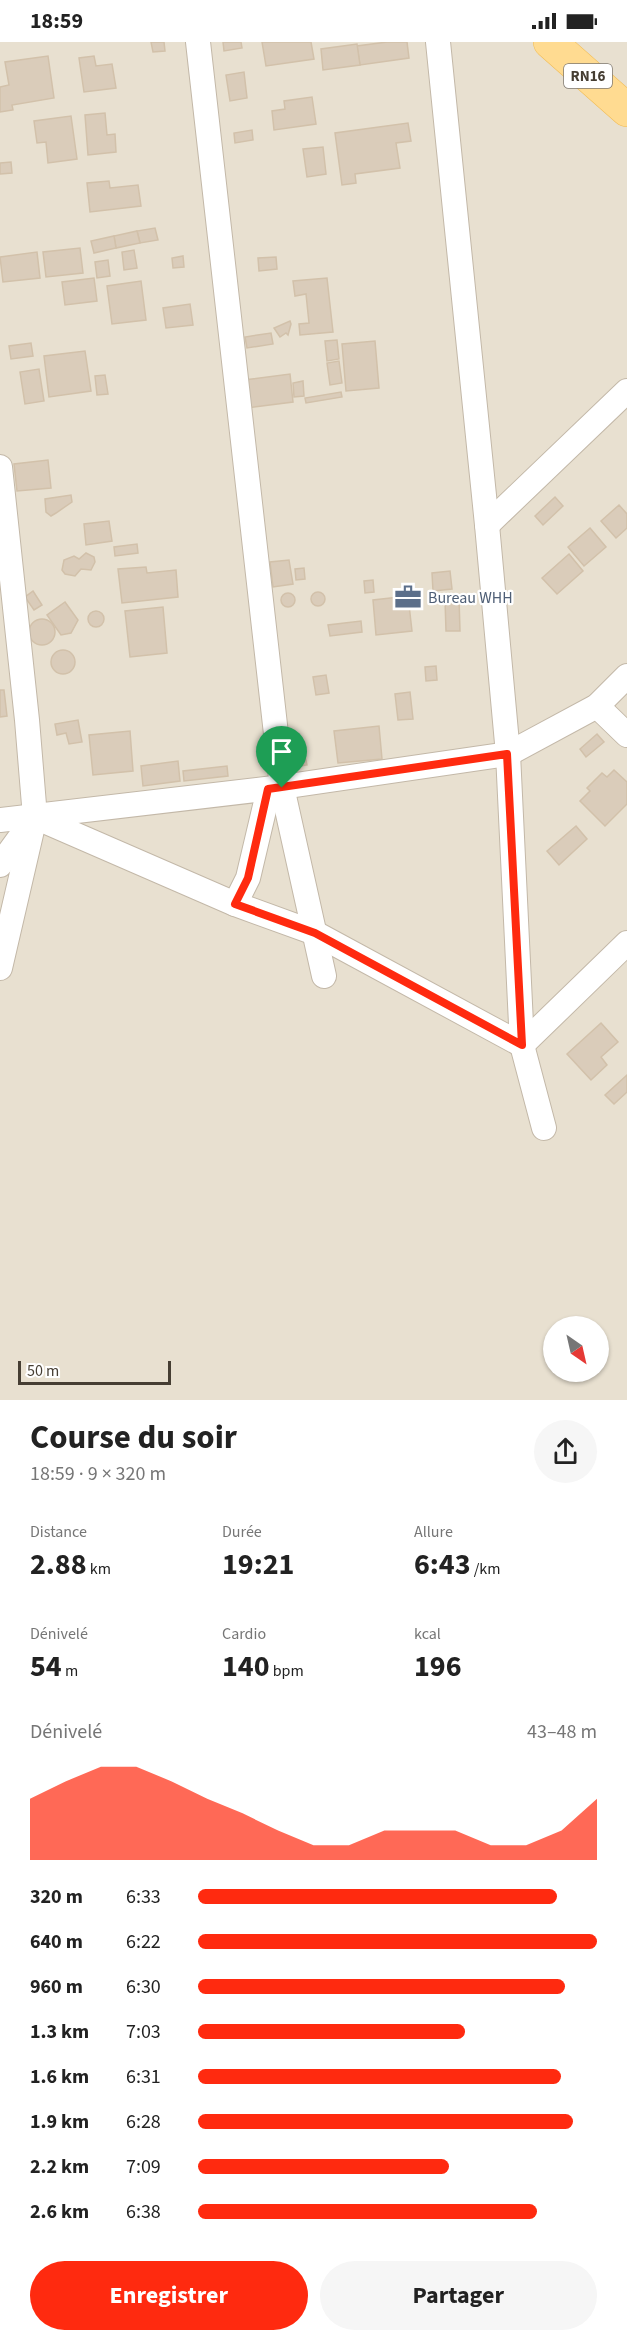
<!DOCTYPE html>
<html lang="fr">
<meta charset="utf-8">
<style>
body{margin:0;font-family:"Source Sans 3",sans-serif;background:#f6f6f6;color:#222;height:100vh;display:flex;flex-direction:column;font-size:22px;white-space:nowrap}
*{box-sizing:border-box;margin:0}
p{font-size:20px;color:#767676}
.icon{flex:none;width:33px;height:33px;fill:none;stroke:currentColor;stroke-width:2;stroke-linecap:round;stroke-linejoin:round}
.map{position:relative;height:1358px;overflow:hidden}
.sheet{display:flex;flex-direction:column;background:#fff;flex:1}
.sheet>*{flex:none}
.needle{width:39px;rotate:146deg}
.controls{position:absolute;left:543px;top:1274px;display:grid;gap:12px}
.controls a{display:grid;place-items:center;width:66px;height:66px;border-radius:50%;background:#fff;box-shadow:0 2px 4px #0004;font-size:30px}
.scale{position:absolute;left:18px;bottom:15px;width:153px;box-sizing:border-box;padding-left:6px;border:3px solid #463e33;border-top:0;font-size:16px;line-height:21px;white-space:nowrap;color:#463e33;-webkit-text-stroke:4px #fff;paint-order:stroke}
.pin{position:absolute;display:grid;place-items:center;width:51px;height:51px;color:#fff;margin:-62px -26px;border-radius:50% 50% 50% 0;rotate:-45deg;box-shadow:0 0 6px #0007}
.pin .icon{rotate:45deg}
.round{display:grid;place-items:center;flex:none;width:63px;height:63px;border-radius:32px;background:#f6f6f6}
.overview{display:flex;align-items:center;justify-content:space-between;height:102px;padding:0 30px}
h1{font-size:33px;font-weight:700;line-height:45px}
.metrics{display:grid;grid-template-columns:repeat(3,1fr);gap:9px;height:102px;padding:6px 30px}
.metrics div{display:grid;align-content:center}
.metrics b{font-size:30px;font-weight:700}
.metrics small{font-size:16px;font-weight:400}
.metrics p{font-size:16px}
.chart{height:168px;padding:12px 30px}
.chart p{display:flex;justify-content:space-between}
.chart svg{width:100%;height:108px;margin-top:6px;fill:#ff2a0f;opacity:.7}
.primary-button{display:flex;gap:12px;margin-top:auto;padding:12px 30px}
.primary-button a{flex:1;height:69px;border-radius:36px;background:#ff2a0f;color:#fff;font-size:24px;font-weight:700;line-height:69px;text-align:center}
.primary-button a+a{background:#f6f6f6;color:#222}
ul{padding:0 30px;list-style:none;font-size:20px}
li{display:grid;grid-template-columns:96px 72px 1fr;align-items:center;height:45px}
li i{height:15px;border-radius:8px;background:#ff2a0f}
.status{display:flex;justify-content:space-between;align-items:center;height:42px;padding:0 30px;background:#fff;direction:ltr}
.status svg{height:16px;fill:currentColor}
.map>svg:first-child{display:block}
</style>
<div class="status"><b>18:59</b><svg viewBox="0 0 49 12"><path d="M0 12V9h3v3zM5 12V6h3v6zM10 12V3h3v9zM15 12V0h3v12zM26 1h20v11H26zM47 4h2v5h-2z"/></svg></div>
<div class="map">
<svg width="627" height="1358" viewBox="0 0 627 1358">
<rect width="100%" height="100%" fill="#f4eee3"/>
<path fill="#e8e0d0" fill-rule="evenodd" d="M 0,0 L 627,0 L 627,1358 L 0,1358 ZM 554,1284 L 598,1284 L 598,1329 L 554,1329 Z"/>
<g fill="#daccba" stroke="#d2c1aa" stroke-width="1.5">
<polygon points="151,0 164,0 165,9 153,10"/>
<polygon points="223,0 241,0 242,6 224,9"/>
<polygon points="262,0 311,0 314,17 266,24"/>
<polygon points="387,0 407,0 409,16 360,23 357,4"/>
<polygon points="357,2 360,23 323,28 321,7"/>
<polygon points="48,14 54,56 12,63 13,68 0,70 0,45 9,43 5,20"/>
<polygon points="94,14 96,24 112,22 116,46 84,50 79,16"/>
<polygon points="244,30 247,56 230,59 226,33"/>
<polygon points="312,55 316,82 274,88 272,69 285,67 284,59"/>
<polygon points="105,71 107,93 115,92 116,110 88,113 85,73"/>
<polygon points="71,74 77,117 48,121 46,100 37,101 34,79"/>
<polygon points="408,81 411,99 396,101 400,126 355,132 356,141 342,143 335,91"/>
<polygon points="252,88 253,98 235,101 234,91"/>
<polygon points="323,105 326,132 307,135 303,107"/>
<polygon points="11,120 12,131 0,132 0,121"/>
<polygon points="109,139 110,146 138,143 141,164 90,170 87,141"/>
<polygon points="155,186 158,198 140,201 137,189"/>
<polygon points="137,189 140,201 116,206 114,194"/>
<polygon points="114,194 116,206 94,211 91,199"/>
<polygon points="80,206 83,231 46,235 43,210"/>
<polygon points="134,208 137,226 124,228 122,210"/>
<polygon points="37,210 40,236 3,240 0,215"/>
<polygon points="183,214 184,225 173,226 172,216"/>
<polygon points="276,215 277,227 259,229 258,216"/>
<polygon points="108,218 110,234 97,236 95,220"/>
<polygon points="94,236 97,259 65,263 62,240"/>
<polygon points="327,236 333,290 300,293 299,282 309,281 306,252 295,254 293,239"/>
<polygon points="141,239 146,278 112,282 107,244"/>
<polygon points="190,262 193,283 166,286 163,266"/>
<polygon points="290,279 291,282 288,293 286,291 280,295 274,286"/>
<polygon points="271,291 273,302 247,306 245,295"/>
<polygon points="337,298 339,317 327,319 325,299"/>
<polygon points="375,299 379,346 346,349 342,302"/>
<polygon points="31,301 33,314 11,317 9,304"/>
<polygon points="85,309 91,349 49,355 44,314"/>
<polygon points="339,319 342,341 330,343 327,321"/>
<polygon points="39,327 44,359 25,362 20,330"/>
<polygon points="290,332 293,360 247,366 244,338"/>
<polygon points="105,333 108,352 97,353 95,334"/>
<polygon points="303,339 304,354 294,355 293,341"/>
<polygon points="341,350 342,355 306,361 305,356"/>
<polygon points="48,418 51,446 17,449 14,422"/>
<polygon points="71,453 72,460 56,471 51,474 46,470 45,457"/>
<polygon points="555,455 563,464 543,483 535,474"/>
<polygon points="619,463 627,472 627,486 616,496 601,479"/>
<polygon points="109,479 112,499 86,503 84,482"/>
<polygon points="590,486 606,505 584,524 568,505"/>
<polygon points="137,502 138,511 115,514 114,505"/>
<polygon points="86,511 94,515 95,520 91,528 81,527 75,534 65,532 62,528 64,518 74,514 79,517"/>
<polygon points="569,512 583,529 557,552 542,536"/>
<polygon points="289,518 293,542 273,545 270,520"/>
<polygon points="146,525 147,531 176,528 178,555 122,561 118,527"/>
<polygon points="304,526 305,537 296,538 295,527"/>
<polygon points="450,529 452,547 433,549 432,531"/>
<polygon points="373,538 374,550 365,551 364,539"/>
<polygon points="33,549 42,563 34,568 25,555"/>
<circle cx="318" cy="557" r="7"/>
<circle cx="288" cy="558" r="7"/>
<polygon points="408,554 412,589 376,593 373,558"/>
<polygon points="459,556 460,589 446,589 445,557"/>
<polygon points="65,560 78,578 71,591 61,593 47,573"/>
<polygon points="163,565 167,611 130,615 125,569"/>
<circle cx="96" cy="577" r="8"/>
<circle cx="42" cy="590" r="13"/>
<polygon points="361,579 362,590 330,594 328,583"/>
<circle cx="63" cy="620" r="12"/>
<polygon points="436,624 437,638 426,639 425,625"/>
<polygon points="326,633 329,651 316,653 313,635"/>
<polygon points="0,648 4,648 7,674 0,675"/>
<polygon points="410,650 413,677 398,678 395,652"/>
<polygon points="78,678 82,700 69,702 66,691 57,693 55,682"/>
<polygon points="379,684 382,717 338,721 334,689"/>
<polygon points="130,689 133,729 93,733 89,693"/>
<polygon points="597,692 604,700 586,715 580,707"/>
<polygon points="305,714 307,723 295,725 294,716"/>
<polygon points="178,719 180,739 143,744 141,724"/>
<polygon points="227,724 228,734 184,739 183,729"/>
<polygon points="614,728 627,740 627,762 605,784 580,759 590,749 587,746 602,731 607,735"/>
<polygon points="576,784 587,797 559,823 547,809"/>
<polygon points="601,981 618,1000 601,1015 607,1023 591,1038 567,1012"/>
<polygon points="627,1033 627,1050 614,1062 605,1053"/>
</g>
<g fill="none" stroke-linecap="round" stroke-linejoin="round">
<defs>
<g id="minor">
<polyline points="198,0 282,745 324,934"/>
<polyline points="438,0 487,483 508,712 522,1003 544,1086"/>
<polyline points="0,425 27,678 35,775 0,926"/>
<polyline points="487,483 627,349"/>
<polyline points="597,664 627,693"/>
<polyline points="35,775 235,862 315,891 522,1003 627,901"/>
<polyline points="0,778 282,745 508,712 597,664 627,634"/>
<polyline points="0,823 29,783"/>
<polyline points="235,862 248,836 269,747"/>
</g>
<polyline id="primary" points="550,0 627,68"/>
</defs>
<use href="#minor" stroke="#c3b8a8" stroke-width="26"/>
<use href="#primary" stroke="#f1bc54" stroke-width="34"/>
<use href="#minor" stroke="#fff" stroke-width="24"/>
<use href="#primary" stroke="#ffdb91" stroke-width="33"/>
</g>
<g fill="none" stroke-linecap="round" stroke-linejoin="round">
<defs>
<polygon id="route" points="507,712 522,1003 315,891 235,862 248,836 268,747"/>
</defs>
<use href="#route" stroke="#fff" stroke-width="12"/>
<use href="#route" stroke="#ff2a0f" stroke-width="8"/>
</g>
<defs>
<symbol id="office-bare" viewBox="-9 -9 18 18"><path d="M-6-3h4V-5.5h4V-3h4V5H-6ZM-1-4.5V-3h2v-1.5ZM-6 0V1H6V0Z" fill="#5c6f8a" stroke="#fff" stroke-width="2.5" paint-order="stroke"/></symbol>
</defs>
<g fill-rule="evenodd">
<use href="#office-bare" x="389" y="536" width="38" height="38"/>
</g>
<g text-anchor="middle" stroke-width="4.5" stroke-linejoin="round" paint-order="stroke">
<rect fill="#fff" stroke="#7e7870" stroke-width="1.5" x="564" y="22" width="48" height="24" rx="4.5"/>
<g font-size="15" font-weight="bold" fill="#463e33">
<text x="588" y="39">RN16</text>
</g>
<g font-size="16" fill="#4e5e75" stroke="#fff" text-anchor="start">
<text x="428" y="561">Bureau WHH</text>
</g>
</g>
</svg>
<div class="controls">
<a><svg class="needle" viewBox="-14 -14 28 28"><path d="M0-13l5 13h-10z" fill="#e53935"/><path d="M0 13l5-13h-10z" fill="#767676"/></svg></a>
</div>
<div class="scale">50 m</div>
<div class="pin" style="left:282px;top:746px;background:#1e9e55"><svg class="icon" aria-label="arrive" viewBox="0 0 24 24"><path d="M6 21V4h12l-3 4 3 4H6"/></svg></div>
</div>
<section class="sheet">
<div class="overview"><div><h1>Course du soir</h1><p>18:59 · 9 × 320 m</p></div><a class="round"><svg class="icon" aria-label="share" viewBox="0 0 24 24"><path d="M12 15V3M7 8l5-5 5 5M5 13v7h14v-7"/></svg></a></div>
<div class="metrics">
<div><p>Distance</p><b>2.88<small> km</small></b></div>
<div><p>Durée</p><b>19:21</b></div>
<div><p>Allure</p><b>6:43<small> /km</small></b></div>
</div>
<div class="metrics">
<div><p>Dénivelé</p><b>54<small> m</small></b></div>
<div><p>Cardio</p><b>140<small> bpm</small></b></div>
<div><p>kcal</p><b>196</b></div>
</div>
<div class="chart"><p><span>Dénivelé</span>43–48 m</p>
<svg viewBox="0 0 160 44" preserveAspectRatio="none"><path d="M0 44V19L10 12L20 6L30 6L40 12L50 19L60 25L70 32L80 38L90 38L100 32L110 32L120 32L130 38L140 38L150 32L160 19V44z"/></svg>
</div>
<ul>
<li><b>320 m</b>6:33<i style="width:90%"></i></li>
<li><b>640 m</b>6:22<i style="width:100%"></i></li>
<li><b>960 m</b>6:30<i style="width:92%"></i></li>
<li><b>1.3 km</b>7:03<i style="width:67%"></i></li>
<li><b>1.6 km</b>6:31<i style="width:91%"></i></li>
<li><b>1.9 km</b>6:28<i style="width:94%"></i></li>
<li><b>2.2 km</b>7:09<i style="width:63%"></i></li>
<li><b>2.6 km</b>6:38<i style="width:85%"></i></li>
</ul>
<div class="primary-button"><a>Enregistrer</a><a>Partager</a></div>
</section>
